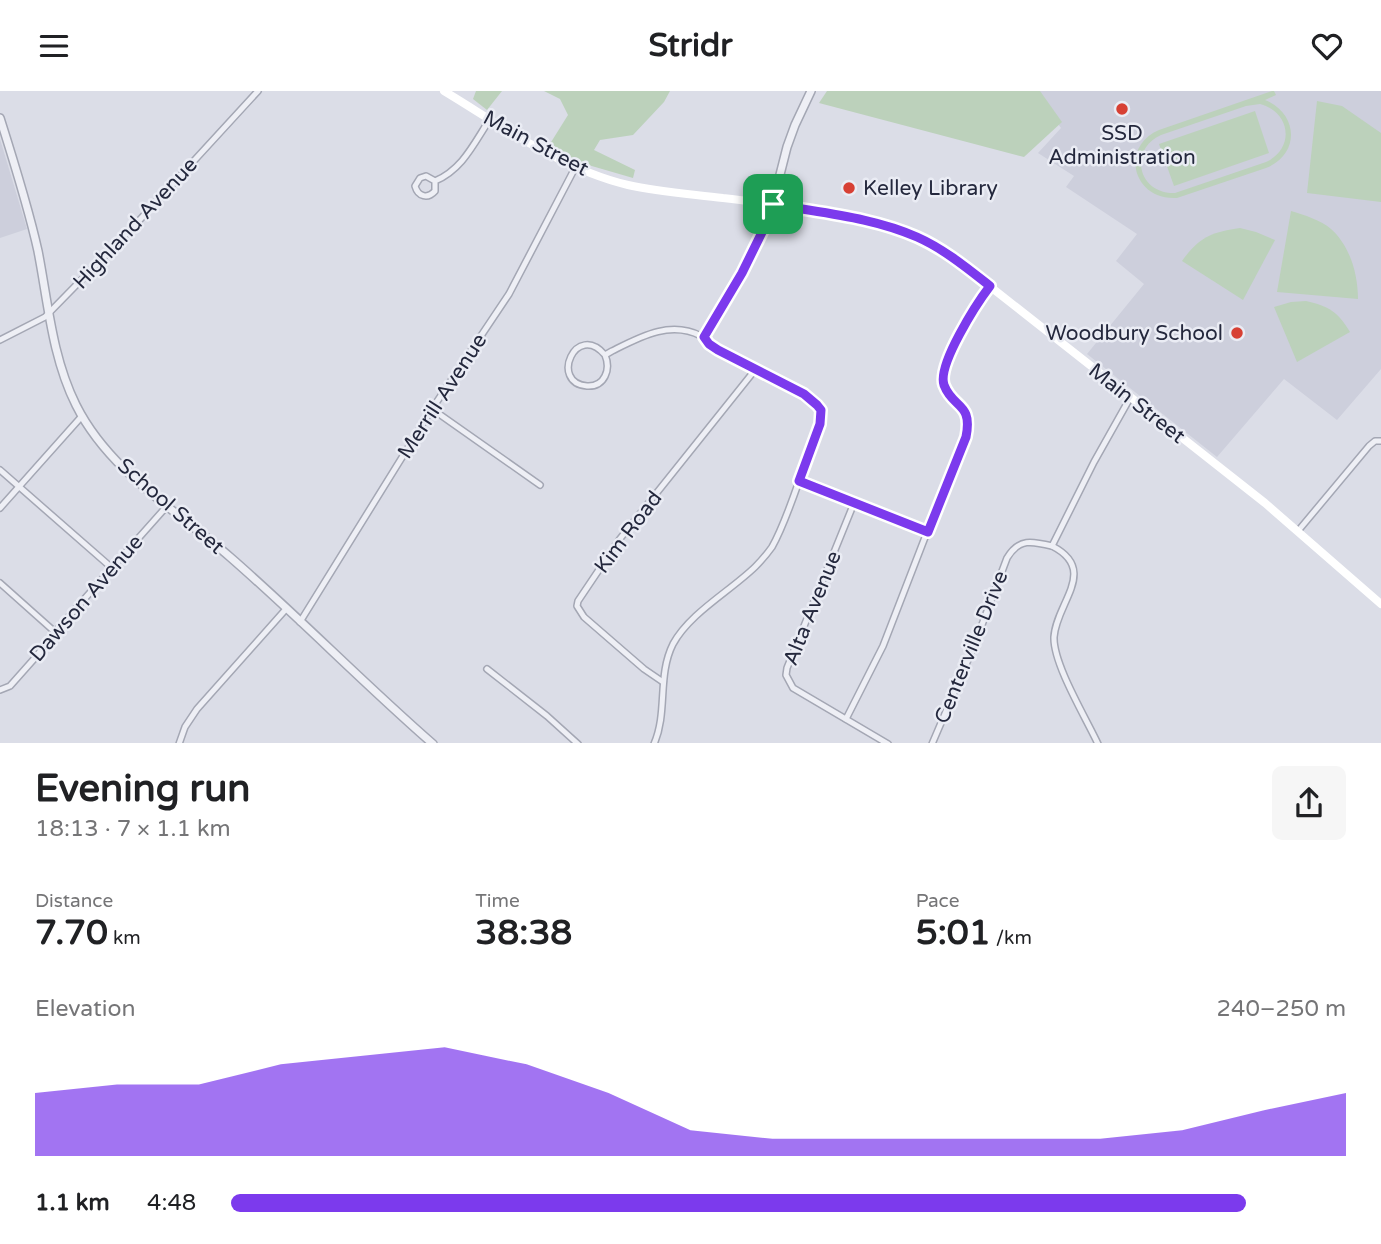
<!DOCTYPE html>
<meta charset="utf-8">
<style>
body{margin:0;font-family:"Varela Round",sans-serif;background:#f6f6f6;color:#202124;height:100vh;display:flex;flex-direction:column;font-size:26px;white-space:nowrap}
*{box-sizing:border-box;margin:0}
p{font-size:23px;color:#757577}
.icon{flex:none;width:38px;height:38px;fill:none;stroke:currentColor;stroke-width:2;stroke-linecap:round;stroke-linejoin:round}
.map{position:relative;height:652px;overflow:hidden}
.sheet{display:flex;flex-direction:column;background:#fff;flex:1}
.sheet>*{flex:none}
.pin{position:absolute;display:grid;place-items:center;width:60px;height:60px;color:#fff;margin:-30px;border-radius:14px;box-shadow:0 4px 10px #0006}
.round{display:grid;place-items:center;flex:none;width:74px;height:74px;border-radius:10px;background:#f6f6f6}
.overview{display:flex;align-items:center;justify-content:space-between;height:119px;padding:0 35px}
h1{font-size:38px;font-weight:700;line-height:52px}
.metrics{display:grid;grid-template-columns:repeat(3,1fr);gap:10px;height:119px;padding:7px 35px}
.metrics div{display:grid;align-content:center}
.metrics b{font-size:35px;font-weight:700}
.metrics small{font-size:19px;font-weight:400}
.metrics p{font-size:19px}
.chart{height:196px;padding:14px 35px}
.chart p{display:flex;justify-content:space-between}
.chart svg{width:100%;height:126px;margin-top:7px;fill:#7c3aed;opacity:.7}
ul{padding:0 35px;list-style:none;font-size:23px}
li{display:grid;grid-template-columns:112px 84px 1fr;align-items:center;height:52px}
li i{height:18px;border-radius:9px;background:#7c3aed}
header{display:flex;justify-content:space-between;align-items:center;height:91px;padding:0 35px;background:#fff;font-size:32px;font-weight:700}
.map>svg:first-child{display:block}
</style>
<header><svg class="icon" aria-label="menu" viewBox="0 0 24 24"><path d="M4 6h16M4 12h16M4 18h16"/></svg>Stridr<svg class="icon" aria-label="heart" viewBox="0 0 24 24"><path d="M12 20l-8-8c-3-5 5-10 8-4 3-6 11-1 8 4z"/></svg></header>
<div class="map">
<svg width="1381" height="653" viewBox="0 0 1381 653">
<rect width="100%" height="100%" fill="#dbdde7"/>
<g fill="#cdcfdc">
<polygon points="1034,0 1381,0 1381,278 1337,329 1284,288 1217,366 1087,263 1144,193 1116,170 1137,143 1066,96 1074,85 1038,62 1061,37"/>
<polygon points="0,48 27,138 0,147"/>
</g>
<g fill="#bcd1bb" fill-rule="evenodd">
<polygon points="476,0 502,0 487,19 473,8"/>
<polygon points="544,0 670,0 664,11 633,44 600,49 594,59 635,79 633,87 578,71 548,56 568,24 560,8"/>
<polygon points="827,0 1040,0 1062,31 1024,66 819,12"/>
<path d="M 1272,0 L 1274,0 L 1276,4 L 1265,9 C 1298,22 1301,63 1266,77 L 1177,107 C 1133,110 1119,56 1159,39 ZM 1260,13 C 1291,21 1295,58 1266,71 L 1175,102 C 1138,103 1128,59 1161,44 L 1246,15 Z"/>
<polygon points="1317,10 1342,15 1381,42 1381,111 1307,102"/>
<polygon points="1255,20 1269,62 1174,95 1159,53"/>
<path d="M 1291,120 C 1304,124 1321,129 1331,138 C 1350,155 1358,183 1358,208 L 1277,201 Z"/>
<path d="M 1240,137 L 1256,141 L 1275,149 L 1243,209 L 1182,170 C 1199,146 1212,141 1240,137 Z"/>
<path d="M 1306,210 C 1329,215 1338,221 1350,241 L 1297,271 L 1274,216 L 1291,211 Z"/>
</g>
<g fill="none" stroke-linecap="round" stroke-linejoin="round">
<defs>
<g id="minor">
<path d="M 435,90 L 435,100 C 428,108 418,106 415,95 L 420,87 L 426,85 L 435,90 C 463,78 474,52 490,28"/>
<polyline points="0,249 45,226 135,134 258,0"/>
<path d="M 605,264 C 576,230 549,292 587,295 C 605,296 611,278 605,264 L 612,260 C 640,246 670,229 701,245 C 706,247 712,255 718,259 L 812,308 L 821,319 L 821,326 C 818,343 810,360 804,376 C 795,401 785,433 772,456 C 767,463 761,470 755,476 C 729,501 690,522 673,553 C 657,585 668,621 654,653"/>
<polyline points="432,318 540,394"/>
<polyline points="0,379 112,477"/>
<polyline points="799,390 928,441"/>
<polyline points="854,412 787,577 786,584 793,597 888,653"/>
<polyline points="0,417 82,325"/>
<polyline points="1298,440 1369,355 1375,350 1381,350"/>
<path d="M 1052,455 C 1099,479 1056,512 1054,546 C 1053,573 1086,627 1098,653"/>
<polyline points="0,492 55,541"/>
<polyline points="300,531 432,318 509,203 576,75"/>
<polyline points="487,578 547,625 578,653"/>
<polyline points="663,591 644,578 584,526 577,515 578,510 619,449 755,279"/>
<polyline points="0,599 10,595 34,568 55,541 167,415"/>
<polyline points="846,628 883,555 946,392 966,346 969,332 964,318 945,297 942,282 960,243 990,195"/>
<polyline points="179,653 185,636 197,618 286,518"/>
<path d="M 932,653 L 974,555 L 1007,467 C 1019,447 1032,450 1052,455 L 1094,371 L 1130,307"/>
</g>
<g id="tertiary">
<path d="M 0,27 C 14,71 28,115 38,160 C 48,211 52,266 76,314 C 109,380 176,419 230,466 C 299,526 363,592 433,653"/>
<polyline points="704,246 705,242 727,208 742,182 770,123 787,56 795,34 811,0"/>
</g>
</defs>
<use href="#minor" stroke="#a4a7b4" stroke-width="8"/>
<use href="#tertiary" stroke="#a4a7b4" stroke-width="10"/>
<use href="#minor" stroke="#eeeff5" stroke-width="5"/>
<use href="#tertiary" stroke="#eeeff5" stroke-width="7"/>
<path stroke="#fff" stroke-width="8" d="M 444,0 C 502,35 561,78 628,94 C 659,101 691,103 723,107 C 762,111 800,118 839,125 C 865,129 891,135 916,145 C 939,155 958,171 978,186 L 1265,412 L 1381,513"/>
</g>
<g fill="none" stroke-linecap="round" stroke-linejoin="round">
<defs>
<path id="route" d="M 773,113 C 821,122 872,126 917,146 C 944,158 967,177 990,195 C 977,212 937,274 944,294 C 953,318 973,311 966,346 L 928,441 L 799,390 L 820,333 L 821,319 L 817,314 L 804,303 L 718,259 L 709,253 L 704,246 L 742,182 L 771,123 Z"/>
</defs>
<use href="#route" stroke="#fff" stroke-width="14"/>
<use href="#route" stroke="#7c3aed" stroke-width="9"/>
</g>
<g fill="#d74034" stroke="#eaecf4" stroke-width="2.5">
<circle cx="1122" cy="18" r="7"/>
<circle cx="849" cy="97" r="7"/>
<circle cx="1237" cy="242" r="7"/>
</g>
<g text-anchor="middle" stroke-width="5" stroke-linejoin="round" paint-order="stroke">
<g font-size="21" fill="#24283d" stroke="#eaecf4">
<text x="1122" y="49">SSD<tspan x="1122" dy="24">Administration</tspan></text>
<text x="863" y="104" text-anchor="start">Kelley Library</text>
<text x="1223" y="249" text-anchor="end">Woodbury School</text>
</g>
<g font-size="21" fill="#24283d" stroke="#eaecf4">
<text transform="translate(536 52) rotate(28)" y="7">Main Street</text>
<text transform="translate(135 132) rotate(-47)" y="7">Highland Avenue</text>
<text transform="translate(442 305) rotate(-57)" y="7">Merrill Avenue</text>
<text transform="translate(1137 312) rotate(38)" y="7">Main Street</text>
<text transform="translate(171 415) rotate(41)" y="7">School Street</text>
<text transform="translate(628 441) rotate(-53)" y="7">Kim Road</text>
<text transform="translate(86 507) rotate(-49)" y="7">Dawson Avenue</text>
<text transform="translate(812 517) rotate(-68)" y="7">Alta Avenue</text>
<text transform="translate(971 556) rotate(-68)" y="7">Centerville Drive</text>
</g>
</g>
</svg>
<div class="pin" style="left:773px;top:113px;background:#1e9e55"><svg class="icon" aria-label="arrive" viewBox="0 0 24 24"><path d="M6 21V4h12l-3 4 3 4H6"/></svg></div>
</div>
<section class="sheet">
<div class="overview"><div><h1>Evening run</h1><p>18:13 · 7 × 1.1 km</p></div><a class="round"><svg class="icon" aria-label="share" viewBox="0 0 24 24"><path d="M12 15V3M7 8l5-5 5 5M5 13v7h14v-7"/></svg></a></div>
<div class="metrics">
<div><p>Distance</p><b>7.70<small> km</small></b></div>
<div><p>Time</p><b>38:38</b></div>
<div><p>Pace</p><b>5:01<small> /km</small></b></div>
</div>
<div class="chart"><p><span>Elevation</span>240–250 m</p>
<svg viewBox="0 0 160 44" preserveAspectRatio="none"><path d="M0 44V22L10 19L20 19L30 12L40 9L50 6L60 12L70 22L80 35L90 38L100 38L110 38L120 38L130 38L140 35L150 28L160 22V44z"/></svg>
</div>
<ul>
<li><b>1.1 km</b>4:48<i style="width:91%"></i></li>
</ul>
</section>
